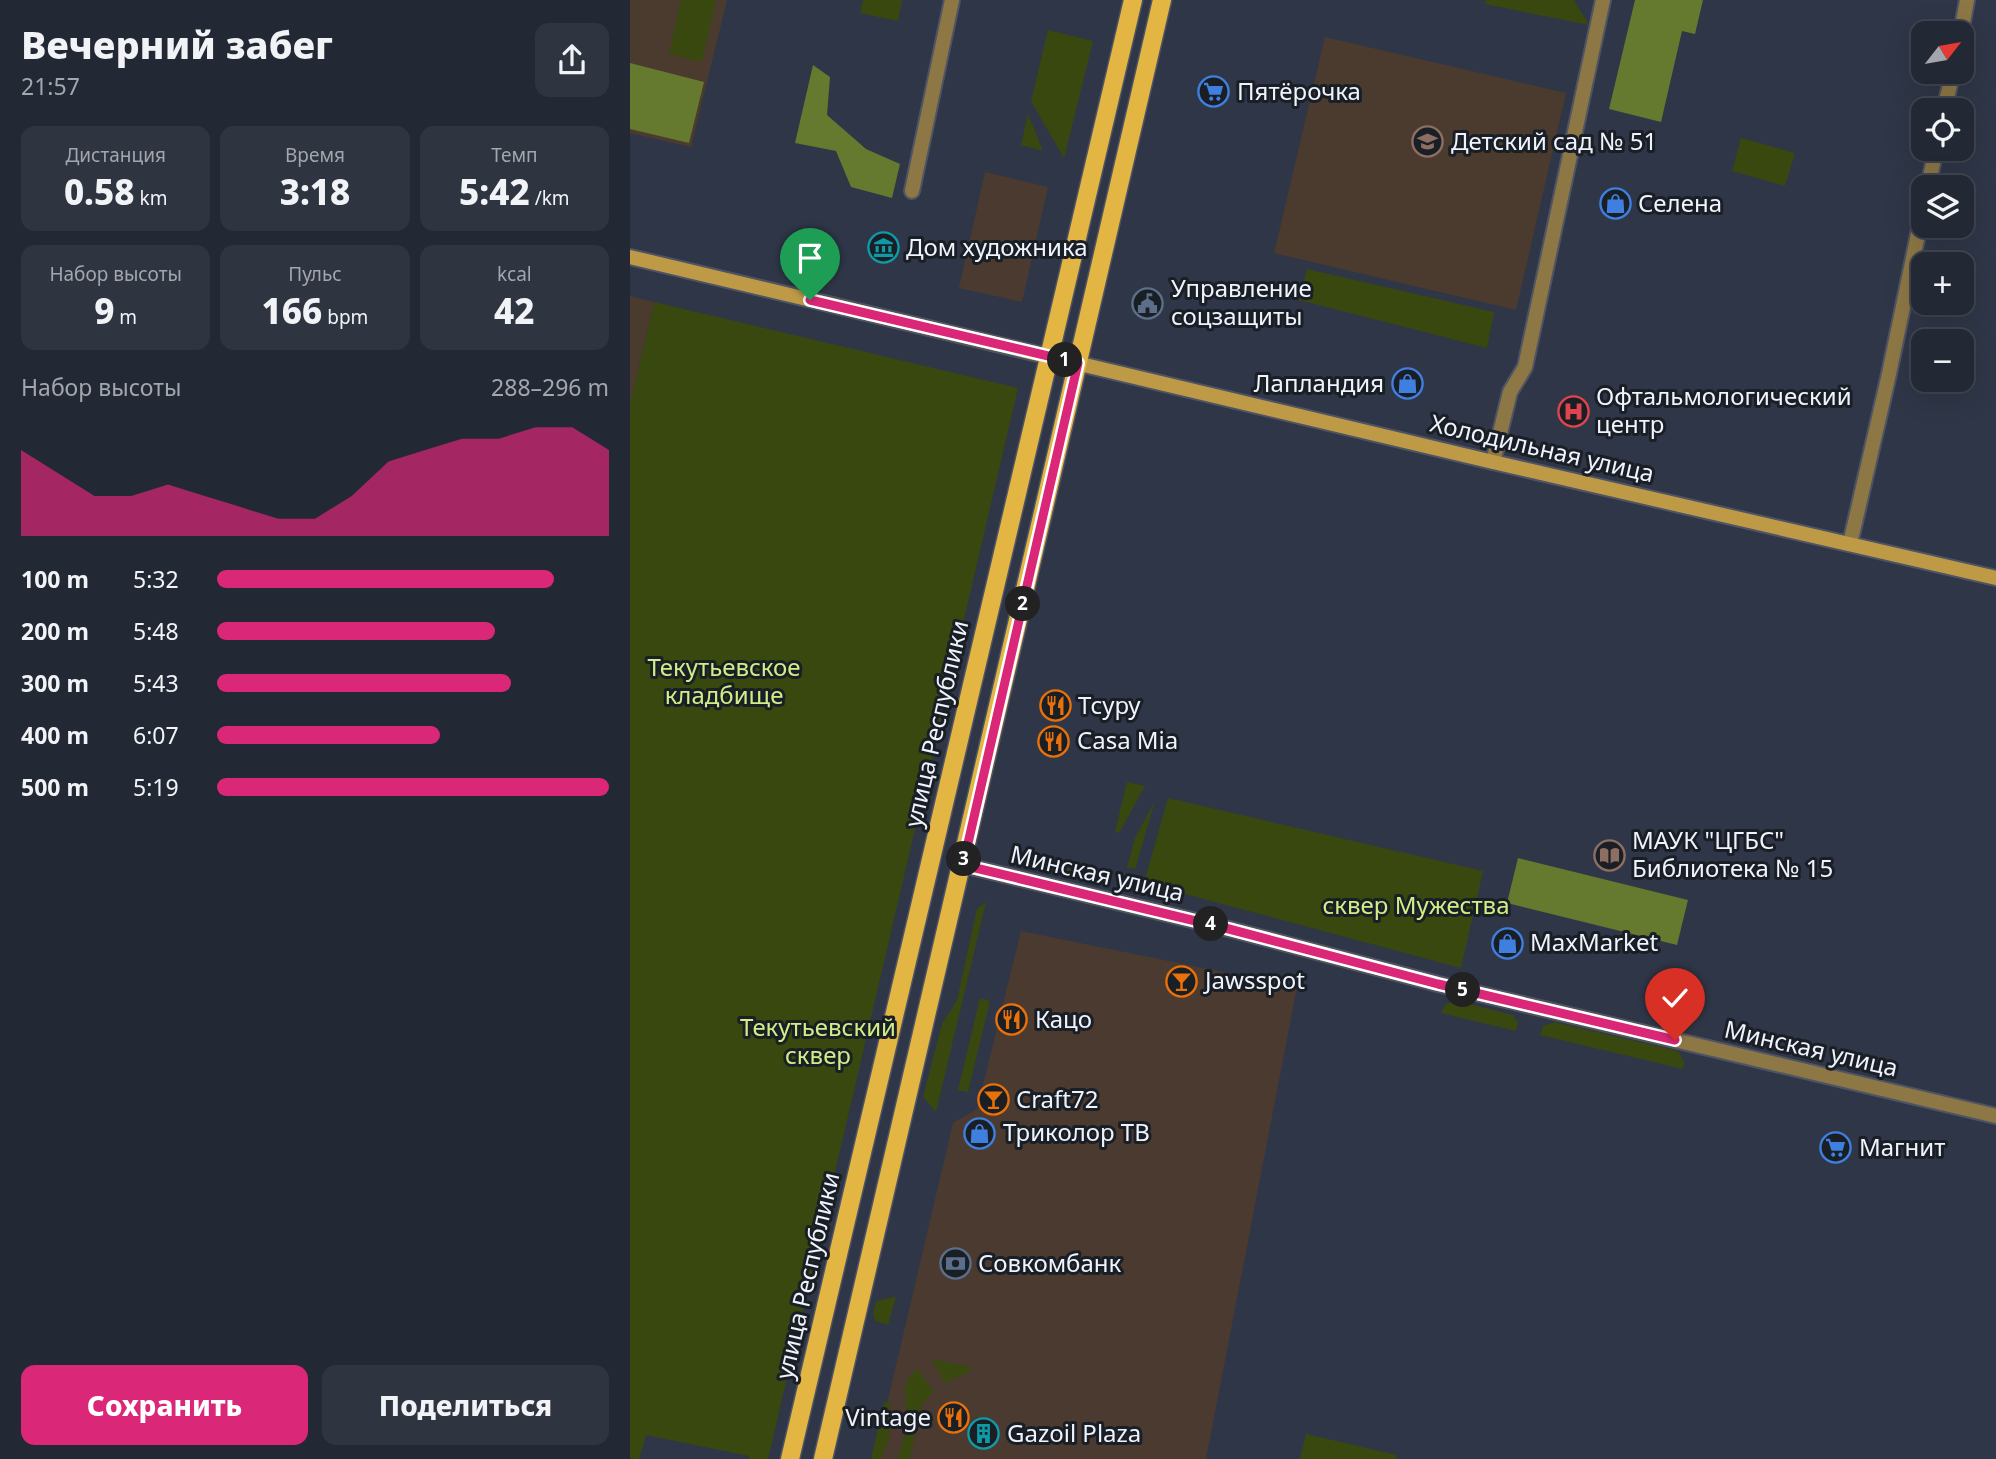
<!DOCTYPE html>
<html lang="ru">
<meta charset="utf-8">
<style>
body{margin:0;font-family:"Noto Sans",sans-serif;background:#2f3441;color:#f1f3f6;height:100vh;display:flex;flex-direction:column;font-size:26px;white-space:nowrap}
*{box-sizing:border-box;margin:0}
p{font-size:23px;color:#a3a6ad}
.icon{flex:none;width:38px;height:38px;fill:none;stroke:currentColor;stroke-width:2;stroke-linecap:round;stroke-linejoin:round}
.map{position:relative;flex:1;overflow:hidden}
.details{display:flex;flex-direction:column;background:#232835;width:630px}
.details>*{flex:none}
.needle{width:46px;rotate:59deg}
.buttons{position:absolute;left:1281px;top:21px;display:grid;gap:14px}
.buttons a{display:grid;place-items:center;width:63px;height:63px;border-radius:14px;background:#232835;box-shadow:0 7px 28px #0002,0 0 0 2px #404450;font-size:35px}
.pin{position:absolute;display:grid;place-items:center;width:60px;height:60px;color:#fff;margin:-72px -30px;border-radius:50% 50% 50% 0;rotate:-45deg;box-shadow:0 0 7px #0007}
.pin .icon{rotate:45deg}
.km{position:absolute;width:35px;height:35px;margin:-18px;border-radius:50%;background:#222;color:#fff;font-size:19px;line-height:35px;text-align:center}
.round{display:grid;place-items:center;flex:none;width:74px;height:74px;border-radius:14px;background:#2f3441}
.overview{display:flex;align-items:center;justify-content:space-between;height:119px;padding:0 21px}
h1{font-size:38px;font-weight:800;line-height:52px}
.figures{display:grid;grid-template-columns:repeat(3,1fr);gap:10px;height:119px;padding:7px 21px}
.figures div{display:grid;align-content:center;border-radius:14px;background:#2f3441;text-align:center}
.figures b{font-size:35px;font-weight:800}
.figures small{font-size:19px;font-weight:400}
.figures p{font-size:19px}
.chart{height:196px;padding:14px 21px}
.chart p{display:flex;justify-content:space-between}
.chart svg{width:100%;height:126px;margin-top:7px;fill:#db2777;opacity:.7}
.button{display:flex;gap:14px;margin-top:auto;padding:14px 21px}
.button a{flex:1;height:80px;border-radius:14px;background:#db2777;color:#fff;font-size:28px;font-weight:800;line-height:80px;text-align:center}
.button a+a{background:#2f3441;color:#f1f3f6}
ul{padding:0 21px;list-style:none;font-size:23px}
li{display:grid;grid-template-columns:112px 84px 1fr;align-items:center;height:52px}
li i{height:18px;border-radius:9px;background:#db2777}
main{display:flex;flex:1;min-height:0}
.map>svg:first-child{display:block}
</style>
<main>
<section class="details">
<div class="overview"><div><h1>Вечерний забег</h1><p>21:57</p></div><a class="round"><svg class="icon" aria-label="share" viewBox="0 0 24 24"><path d="M12 15V3M7 8l5-5 5 5M5 13v7h14v-7"/></svg></a></div>
<div class="figures">
<div><p>Дистанция</p><b>0.58<small> km</small></b></div>
<div><p>Время</p><b>3:18</b></div>
<div><p>Темп</p><b>5:42<small> /km</small></b></div>
</div>
<div class="figures">
<div><p>Набор высоты</p><b>9<small> m</small></b></div>
<div><p>Пульс</p><b>166<small> bpm</small></b></div>
<div><p>kcal</p><b>42</b></div>
</div>
<div class="chart"><p><span>Набор высоты</span>288–296 m</p>
<svg viewBox="0 0 160 44" preserveAspectRatio="none"><path d="M0 44V14L10 22L20 30L30 30L40 26L50 30L60 34L70 38L80 38L90 30L100 18L110 14L120 10L130 10L140 6L150 6L160 14V44z"/></svg>
</div>
<ul>
<li><b>100 m</b>5:32<i style="width:86%"></i></li>
<li><b>200 m</b>5:48<i style="width:71%"></i></li>
<li><b>300 m</b>5:43<i style="width:75%"></i></li>
<li><b>400 m</b>6:07<i style="width:57%"></i></li>
<li><b>500 m</b>5:19<i style="width:100%"></i></li>
</ul>
<div class="button"><a>Сохранить</a><a>Поделиться</a></div>
</section>
<div class="map">
<svg width="1366" height="1459" viewBox="0 0 1366 1459">
<rect width="100%" height="100%" fill="#2f3647"/>
<g fill="#4b3a30">
<polygon points="355,172 418,187 392,302 329,288"/>
<polygon points="391,931 667,987 576,1459 244,1459 323,1123 347,1109"/>
</g>
<g fill="#4a3b2e">
<polygon points="0,0 97,0 61,147 0,133"/>
<polygon points="695,37 936,93 886,310 644,253"/>
<polygon points="0,296 24,302 0,405"/>
</g>
<g fill="#39480e">
<polygon points="51,0 86,0 72,62 39,54"/>
<polygon points="233,0 272,0 268,21 230,13"/>
<polygon points="856,0 944,0 959,25 855,4"/>
<polygon points="418,30 463,41 434,158 401,101"/>
<polygon points="398,114 413,151 391,145"/>
<polygon points="1111,138 1165,153 1155,186 1102,171"/>
<polygon points="677,269 864,312 857,348 669,300"/>
<polygon points="24,302 388,388 138,1459 119,1459 119,1456 16,1435 9,1459 0,1458 0,405"/>
<polygon points="497,782 515,786 489,833 485,832"/>
<polygon points="538,798 853,871 831,968 514,883"/>
<polygon points="525,801 505,869 497,867 505,838"/>
<polygon points="388,857 474,877 463,882 386,863"/>
<polygon points="356,902 306,1112 293,1097 312,1024 327,1000 347,909"/>
<polygon points="350,998 360,1001 338,1092 328,1090"/>
<polygon points="827,1001 883,1015 888,1023 886,1031 811,1013 816,1004"/>
<polygon points="924,1022 1048,1051 1054,1061 1053,1069 910,1035 913,1026"/>
<polygon points="263,1297 266,1297 258,1325 246,1321 243,1315 246,1301"/>
<polygon points="301,1359 341,1367 339,1372 315,1383"/>
<polygon points="287,1368 304,1392 291,1406 280,1459 267,1459 274,1438 277,1419 275,1388 277,1380"/>
<polygon points="254,1402 261,1404 259,1440 251,1459 241,1459"/>
<polygon points="676,1434 767,1455 766,1459 670,1459"/>
</g>
<g fill="#65792f">
<polygon points="1005,0 1073,0 1065,34 1052,31 1031,122 979,109"/>
<polygon points="0,63 74,82 59,143 0,129"/>
<polygon points="183,65 200,77 197,115 236,149 270,164 262,198 221,187 206,151 165,143"/>
<polygon points="888,858 1058,900 1047,945 877,903"/>
</g>
<g fill="none" stroke-linecap="round" stroke-linejoin="round">
<defs>
<g id="street">
<polyline points="1331,33 1337,0"/>
<polyline points="1314,110 1323,72"/>
<polyline points="1298,187 1306,149"/>
<polyline points="282,191 322,0"/>
<polyline points="863,462 880,392 895,367 973,0"/>
<polyline points="1220,544 1259,374 1293,210"/>
<polyline points="333,865 599,929 808,984 1366,1116"/>
</g>
<polyline id="secondary" points="0,257 863,462 1366,578"/>
<g id="primary">
<polyline points="160,1459 503,0"/>
<polyline points="193,1459 532,0"/>
</g>
</defs>
<use href="#street" stroke="#4e5464" stroke-width="18"/>
<use href="#secondary" stroke="#4e5464" stroke-width="18"/>
<use href="#primary" stroke="#4e5464" stroke-width="21"/>
<use href="#street" stroke="#8d7745" stroke-width="14"/>
<use href="#secondary" stroke="#be9a46" stroke-width="14"/>
<use href="#primary" stroke="#e3b543" stroke-width="18"/>
</g>
<g fill="none" stroke-linecap="round" stroke-linejoin="round">
<defs>
<polyline id="route" points="180,300 448,363 333,865 599,929 808,984 1045,1040"/>
</defs>
<use href="#route" stroke="#fff" stroke-width="14"/>
<use href="#route" stroke="#db2777" stroke-width="9"/>
</g>
<defs>
<symbol id="supermarket-ring" viewBox="-11 -11 22 22"><circle r="9.5" fill="#1a1e25" stroke="#3f7fe0" stroke-width="1.5"/><path d="M-6-5.5h2.5l.6 2H6L4.5 2H-2.5L-4.4-4H-6ZM-1.5 3.2a1.3 1.3 0 1 0 .1 0ZM3 3.2a1.3 1.3 0 1 0 .1 0Z" fill="#3f7fe0"/></symbol>
<symbol id="school-ring" viewBox="-11 -11 22 22"><circle r="9.5" fill="#1a1e25" stroke="#8d6e63" stroke-width="1.5"/><path d="M0-5L7-2L0 1L-7-2ZM-4 1L0 2.5L4 1V4Q0 6-4 4Z" fill="#8d6e63"/></symbol>
<symbol id="shop-ring" viewBox="-11 -11 22 22"><circle r="9.5" fill="#1a1e25" stroke="#3f7fe0" stroke-width="1.5"/><path d="M-5-2.5h2.3a2.7 3.5 0 0 1 5.4 0H5L5.5 6h-11ZM-1.5-2.5h3a1.5 2.3 0 0 0-3 0Z" fill="#3f7fe0"/></symbol>
<symbol id="museum-ring" viewBox="-11 -11 22 22"><circle r="9.5" fill="#1a1e25" stroke="#0f9aa8" stroke-width="1.5"/><path d="M0-6L6-3V-2H-6V-3ZM-5-1h2V3h-2ZM-1-1h2V3h-2ZM3-1h2V3H3ZM-6 4H6V6H-6Z" fill="#0f9aa8"/></symbol>
<symbol id="civic-ring" viewBox="-11 -11 22 22"><circle r="9.5" fill="#1a1e25" stroke="#5c6f8a" stroke-width="1.5"/><path d="M-.6-6.5H3V-4.5H.6V-3L4-1V1h2V6H-6V1h2V-1L-.6-3ZM-1.2 2.5V6h2.4V2.5Z" fill="#5c6f8a"/></symbol>
<symbol id="hospital-ring" viewBox="-11 -11 22 22"><circle r="9.5" fill="#1a1e25" stroke="#e0444e" stroke-width="1.5"/><path d="M-5-5h3v3.5h4V-5h3V5h-3V1.5h-4V5h-3Z" fill="#e0444e"/></symbol>
<symbol id="restaurant-ring" viewBox="-11 -11 22 22"><circle r="9.5" fill="#1a1e25" stroke="#e8710a" stroke-width="1.5"/><path d="M-5-6h1v4h1v-4h1v4h1v-4h1v5L-1.5 .5V6h-2V.5L-5-1ZM5-6V6H3V1.5H1.5Q1.5-4 5-6Z" fill="#e8710a"/></symbol>
<symbol id="library-ring" viewBox="-11 -11 22 22"><circle r="9.5" fill="#1a1e25" stroke="#8d6e63" stroke-width="1.5"/><path d="M-6-4Q-3-5.5-.7-3.5V5Q-3 3-6 4ZM6-4Q3-5.5 .7-3.5V5Q3 3 6 4Z" fill="#8d6e63"/></symbol>
<symbol id="bar-ring" viewBox="-11 -11 22 22"><circle r="9.5" fill="#1a1e25" stroke="#e8710a" stroke-width="1.5"/><path d="M-6-5H6L.8 .8V4.5H3.5V6h-7V4.5H-.8V.8Z" fill="#e8710a"/></symbol>
<symbol id="bank-ring" viewBox="-11 -11 22 22"><circle r="9.5" fill="#1a1e25" stroke="#5c6f8a" stroke-width="1.5"/><path d="M-6-4H6V4H-6ZM0-2.3a2.3 2.3 0 1 0 0 4.6a2.3 2.3 0 1 0 0-4.6Z" fill="#5c6f8a"/></symbol>
<symbol id="building-ring" viewBox="-11 -11 22 22"><circle r="9.5" fill="#1a1e25" stroke="#0f9aa8" stroke-width="1.5"/><path d="M-4-6H4V6H1V3H-1V6H-4ZM-2.5-4.3h1.7v1.8h-1.7ZM.8-4.3h1.7v1.8H.8ZM-2.5-1h1.7V.8h-1.7ZM.8-1h1.7V.8H.8Z" fill="#0f9aa8"/></symbol>
</defs>
<g fill-rule="evenodd">
<use href="#supermarket-ring" x="566" y="74" width="35" height="35"/>
<use href="#school-ring" x="780" y="124" width="35" height="35"/>
<use href="#shop-ring" x="968" y="186" width="35" height="35"/>
<use href="#museum-ring" x="236" y="230" width="35" height="35"/>
<use href="#civic-ring" x="500" y="286" width="35" height="35"/>
<use href="#shop-ring" x="760" y="366" width="35" height="35"/>
<use href="#hospital-ring" x="926" y="394" width="35" height="35"/>
<use href="#restaurant-ring" x="408" y="688" width="35" height="35"/>
<use href="#restaurant-ring" x="406" y="724" width="35" height="35"/>
<use href="#library-ring" x="962" y="838" width="35" height="35"/>
<use href="#shop-ring" x="860" y="926" width="35" height="35"/>
<use href="#bar-ring" x="534" y="964" width="35" height="35"/>
<use href="#restaurant-ring" x="364" y="1002" width="35" height="35"/>
<use href="#bar-ring" x="346" y="1082" width="35" height="35"/>
<use href="#shop-ring" x="332" y="1116" width="35" height="35"/>
<use href="#supermarket-ring" x="1188" y="1130" width="35" height="35"/>
<use href="#bank-ring" x="308" y="1246" width="35" height="35"/>
<use href="#restaurant-ring" x="306" y="1400" width="35" height="35"/>
<use href="#building-ring" x="336" y="1416" width="35" height="35"/>
</g>
<g text-anchor="middle" stroke-width="6" stroke-linejoin="round" paint-order="stroke">
<g font-size="24" fill="#eef3fe" stroke="#1a1e25" text-anchor="start">
<text x="607" y="100">Пятёрочка</text>
<text x="821" y="150">Детский сад № 51</text>
<text x="1008" y="212">Селена</text>
<text x="276" y="256">Дом художника</text>
<text x="541" y="297">Управление<tspan x="541" dy="28">соцзащиты</tspan></text>
<text x="754" y="392" text-anchor="end">Лапландия</text>
<text x="966" y="405">Офтальмологический<tspan x="966" dy="28">центр</tspan></text>
<text x="448" y="714">Тсуру</text>
<text x="447" y="749">Casa Mia</text>
<text x="1002" y="849">МАУК "ЦГБС"<tspan x="1002" dy="28">Библиотека № 15</tspan></text>
<text x="900" y="951">MaxMarket</text>
<text x="575" y="989">Jawsspot</text>
<text x="405" y="1028">Кацо</text>
<text x="386" y="1108">Craft72</text>
<text x="373" y="1141">Триколор ТВ</text>
<text x="1229" y="1156">Магнит</text>
<text x="348" y="1272">Совкомбанк</text>
<text x="301" y="1426" text-anchor="end">Vintage</text>
<text x="377" y="1442">Gazoil Plaza</text>
</g>
<g font-size="24" fill="#eef3fe" stroke="#1a1e25">
<text transform="translate(912 449) rotate(13)" y="8">Холодильная улица</text>
<text transform="translate(307 724) rotate(-77)" y="8">улица Республики</text>
<text transform="translate(467 874) rotate(13)" y="8">Минская улица</text>
<text transform="translate(1181 1049) rotate(13)" y="8">Минская улица</text>
<text transform="translate(178 1276) rotate(-77)" y="8">улица Республики</text>
</g>
<g font-size="24" fill="#d0ee88" stroke="#1a1e25">
<text x="94" y="676">Текутьевское<tspan x="94" dy="28">кладбище</tspan></text>
<text x="786" y="914">сквер Мужества</text>
<text x="188" y="1036">Текутьевский<tspan x="188" dy="28">сквер</tspan></text>
</g>
</g>
</svg>
<div class="buttons">
<a><svg class="needle" viewBox="-14 -14 28 28"><path d="M0-13l5 13h-10z" fill="#e53935"/><path d="M0 13l5-13h-10z" fill="#a3a6ad"/></svg></a>
<a><svg class="icon" aria-label="locate" viewBox="0 0 24 24"><circle cx="12" cy="12" r="6"/><path d="M12 2v4M12 18v4M2 12h4M18 12h4"/></svg></a>
<a><svg class="icon" aria-label="layers" viewBox="0 0 24 24"><path d="M12 4l9 5-9 5-9-5zM3 14l9 5 9-5"/></svg></a>
<a>+</a>
<a>−</a>
</div>
<div class="pin" style="left:180px;top:300px;background:#1e9e55"><svg class="icon" aria-label="arrive" viewBox="0 0 24 24"><path d="M6 21V4h12l-3 4 3 4H6"/></svg></div>
<div class="pin" style="left:1045px;top:1040px;background:#d93025"><svg class="icon" aria-label="check" viewBox="0 0 24 24"><path d="M5 12l5 5 9-10"/></svg></div>
<b class="km" style="left:435px;top:360px">1</b>
<b class="km" style="left:393px;top:604px">2</b>
<b class="km" style="left:334px;top:859px">3</b>
<b class="km" style="left:581px;top:924px">4</b>
<b class="km" style="left:833px;top:990px">5</b>
</div>
</main>
